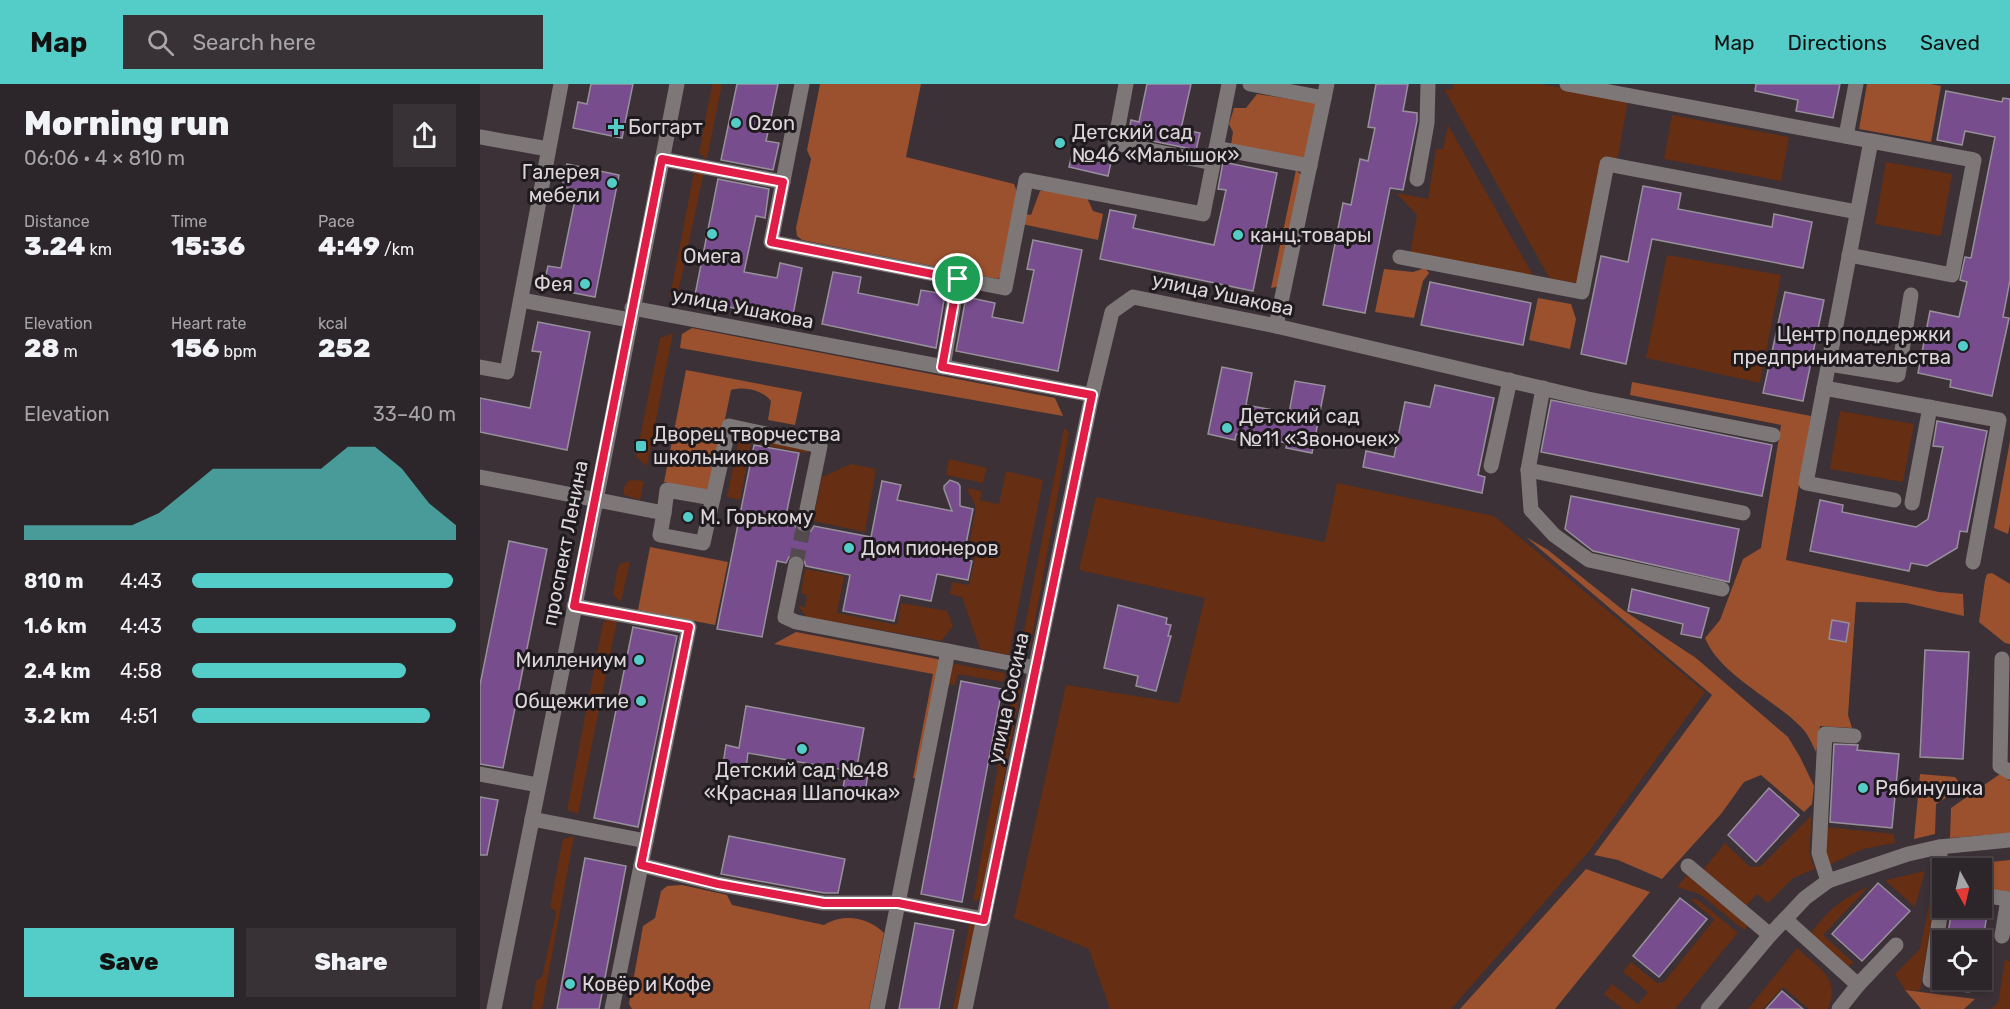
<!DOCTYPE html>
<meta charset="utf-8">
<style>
body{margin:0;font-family:Rubik,sans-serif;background:#383135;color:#f1f3f6;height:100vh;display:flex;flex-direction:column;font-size:22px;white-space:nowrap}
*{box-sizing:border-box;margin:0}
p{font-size:20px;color:#a6a5a8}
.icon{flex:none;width:33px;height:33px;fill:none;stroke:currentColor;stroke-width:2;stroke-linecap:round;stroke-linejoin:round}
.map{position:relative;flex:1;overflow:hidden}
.panel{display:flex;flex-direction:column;background:#2c2529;width:480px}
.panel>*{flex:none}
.needle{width:39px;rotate:172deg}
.buttons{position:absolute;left:1452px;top:774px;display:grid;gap:12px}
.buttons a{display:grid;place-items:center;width:60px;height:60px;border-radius:0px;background:#2c2529;box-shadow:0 3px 9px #0003,0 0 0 2px #484246;font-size:30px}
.pin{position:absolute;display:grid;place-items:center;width:51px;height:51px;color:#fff;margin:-26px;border:3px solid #fff;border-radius:50%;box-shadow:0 2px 6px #0007}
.round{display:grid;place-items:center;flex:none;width:63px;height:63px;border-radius:0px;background:#383135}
.overview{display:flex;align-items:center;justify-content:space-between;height:102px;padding:0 24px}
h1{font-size:33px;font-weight:800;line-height:45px}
.stats{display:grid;grid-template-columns:repeat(3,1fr);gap:9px;height:102px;padding:6px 24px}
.stats div{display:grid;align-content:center}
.stats b{font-size:26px;font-weight:800}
.stats small{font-size:16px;font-weight:400}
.stats p{font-size:16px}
.chart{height:168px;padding:12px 24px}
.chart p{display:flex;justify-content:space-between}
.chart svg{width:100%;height:108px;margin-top:6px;fill:#54cdc8;opacity:.7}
.primary-button{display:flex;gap:12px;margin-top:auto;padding:12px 24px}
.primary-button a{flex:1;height:69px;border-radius:0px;background:#54cdc8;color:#111;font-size:24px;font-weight:800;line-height:69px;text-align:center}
.primary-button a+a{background:#383135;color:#f1f3f6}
ul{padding:0 24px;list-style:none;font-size:20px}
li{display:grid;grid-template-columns:96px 72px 1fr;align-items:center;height:45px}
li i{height:15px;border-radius:8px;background:#54cdc8}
header{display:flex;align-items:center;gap:36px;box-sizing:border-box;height:84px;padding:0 30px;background:#54cdc8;color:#111}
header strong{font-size:28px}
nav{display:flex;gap:33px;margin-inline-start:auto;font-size:21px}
.search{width:420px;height:54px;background:#383135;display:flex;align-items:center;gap:15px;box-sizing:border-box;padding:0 21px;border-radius:0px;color:#a6a5a8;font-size:22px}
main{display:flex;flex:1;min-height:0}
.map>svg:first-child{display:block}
</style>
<header>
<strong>Map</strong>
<div class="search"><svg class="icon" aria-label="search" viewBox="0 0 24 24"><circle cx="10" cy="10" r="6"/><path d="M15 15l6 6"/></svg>Search here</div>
<nav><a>Map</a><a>Directions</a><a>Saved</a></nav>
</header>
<main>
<section class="panel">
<div class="overview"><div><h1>Morning run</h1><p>06:06 · 4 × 810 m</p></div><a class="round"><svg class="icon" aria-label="share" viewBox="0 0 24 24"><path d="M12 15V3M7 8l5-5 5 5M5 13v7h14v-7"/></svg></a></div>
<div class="stats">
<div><p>Distance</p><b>3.24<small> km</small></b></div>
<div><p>Time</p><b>15:36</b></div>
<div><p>Pace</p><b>4:49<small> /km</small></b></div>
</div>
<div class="stats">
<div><p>Elevation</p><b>28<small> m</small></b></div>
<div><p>Heart rate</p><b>156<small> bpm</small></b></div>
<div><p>kcal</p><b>252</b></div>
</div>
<div class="chart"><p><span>Elevation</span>33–40 m</p>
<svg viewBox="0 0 160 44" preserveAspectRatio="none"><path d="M0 44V38L10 38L20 38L30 38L40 38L50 33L60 24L70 15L80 15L90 15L100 15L110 15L120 6L130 6L140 15L150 29L160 38V44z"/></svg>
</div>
<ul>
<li><b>810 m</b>4:43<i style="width:99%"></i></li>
<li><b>1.6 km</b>4:43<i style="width:100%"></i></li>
<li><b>2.4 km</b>4:58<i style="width:81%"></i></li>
<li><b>3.2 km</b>4:51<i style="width:90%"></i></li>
</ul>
<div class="primary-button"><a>Save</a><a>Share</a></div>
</section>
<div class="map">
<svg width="1530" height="925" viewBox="0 0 1530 925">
<rect width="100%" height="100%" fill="#3b3137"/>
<g fill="#662e12">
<polygon points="232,0 242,0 227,75 219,69"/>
<polygon points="973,0 1061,0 1148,16 1137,78 1122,76 1097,199 1070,195 964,5 972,6"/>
<polygon points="1192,31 1309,53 1301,97 1184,75"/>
<polygon points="968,41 1054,193 930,170 937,131 916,109 948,115 956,65 963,65"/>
<polygon points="1406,78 1472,90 1461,152 1395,140"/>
<polygon points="214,88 224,88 196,218 190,212"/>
<polygon points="1187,171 1301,191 1280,299 1166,274"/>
<polygon points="193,249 167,382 156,373 180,254"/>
<polygon points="1360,327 1434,340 1423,398 1350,385"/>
<polygon points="584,344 589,349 550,564 540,567"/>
<polygon points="260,349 329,362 327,369 271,359 260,416 247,413"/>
<polygon points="469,375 507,384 503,399 466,391"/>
<polygon points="371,380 396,385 385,448 333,437 342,393"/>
<polygon points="526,387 563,396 529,571 500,565 482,513 470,510 472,498 489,501 495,475 487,473 496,423 487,404 502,407 500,416 519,420"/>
<polygon points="153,396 164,397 160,416 144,411 144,403 148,397"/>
<polygon points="857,399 1014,432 1225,608 1110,766 971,925 630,925 609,865 534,834 586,601 699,619 725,514 599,486 616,413 845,458"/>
<polygon points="150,477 141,518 133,511 137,486 140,480"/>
<polygon points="325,485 364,492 357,529 417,541 421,519 467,527 473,542 461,557 327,533 318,522 325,523 327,511 321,509"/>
<polygon points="138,532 98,730 87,726 123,539 130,533"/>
<polygon points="470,579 525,589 524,598 478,590 475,601 466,600"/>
<polygon points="535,592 542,600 501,815 493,817"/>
<polygon points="1332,731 1329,768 1335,785 1313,794 1288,819 1277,810 1266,822 1223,786 1245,759 1270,783 1281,782"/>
<polygon points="1346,743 1414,750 1415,759 1383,765 1349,781 1344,765"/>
<polygon points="94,752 62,925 52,925 56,897 62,893 76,828 70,823 83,755"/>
<polygon points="1456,786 1456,808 1440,907 1425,906 1415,890 1440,865"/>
<polygon points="1445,787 1435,823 1405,796 1406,796"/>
<polygon points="1208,790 1269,840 1264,846 1220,810 1197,803"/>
<path d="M 1389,802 L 1343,851 L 1374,879 L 1367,883 L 1329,851 C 1350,825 1358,817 1389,802 Z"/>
<polygon points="1211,814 1218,816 1257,848 1256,851 1195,925 1143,925 1124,910 1132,900 1158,920 1168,908 1143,888 1151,878 1177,899 1184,898 1234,836 1234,835 1211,816"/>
<polygon points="490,836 495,841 480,925 473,925"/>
<path d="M 1317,864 C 1338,883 1361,894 1348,925 L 1329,925 L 1303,903 L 1283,925 L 1268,925 Z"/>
<polygon points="1525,876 1530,877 1530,925 1511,925 1518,919"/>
</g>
<g fill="#9b512e">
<polygon points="340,0 441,0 426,73 534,100 537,108 534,128 551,131 560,107 575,106 607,114 613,127 623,130 618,156 533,138 524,186 518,195 322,156 317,152 316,144 331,75 327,66"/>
<polygon points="1387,0 1451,0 1461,2 1451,58 1379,45"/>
<polygon points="777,10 836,19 825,75 751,61 753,48 749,40 754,24 766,24"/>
<polygon points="816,86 821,91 800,202 791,204"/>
<polygon points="945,184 949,189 943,197 934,234 895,228 904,185 933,188"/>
<polygon points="1058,214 1091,220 1096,235 1090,265 1049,256"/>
<polygon points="212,244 575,314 583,332 200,264 202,250"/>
<path d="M 206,286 L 322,308 L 315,341 L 288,336 L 291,317 C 282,306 265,302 251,306 L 230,408 L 184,398 Z"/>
<path d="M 1152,298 L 1331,332 L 1306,476 L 1459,508 L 1483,510 L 1484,532 L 1426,519 L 1376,518 L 1368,631 L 1372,644 L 1340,642 L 1336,668 C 1332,660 1328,650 1322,644 C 1294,615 1240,591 1225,554 L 1240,536 L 1263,475 L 1281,464 L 1301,341 L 1150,311 Z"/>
<polygon points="1530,357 1530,440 1528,450 1514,444"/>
<polygon points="1046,453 1068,466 1143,526 1216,574 1308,653 1320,673 1334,702 1332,720 1324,728 1281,691 1264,698 1241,730 1182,795 1138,776 1114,771 1232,611"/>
<polygon points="170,463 248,478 235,541 158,526"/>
<polygon points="1512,489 1530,500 1530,560 1525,559 1499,538 1505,496 1507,490"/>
<polygon points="316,548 462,576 439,695 433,694 453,590 294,560"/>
<polygon points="1440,690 1475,693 1483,703 1456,720 1455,750 1434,755"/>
<polygon points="1520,690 1530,697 1530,749 1470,754 1471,724"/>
<polygon points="1530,776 1530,808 1502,804 1502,784 1471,784 1471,782"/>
<polygon points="1106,785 1170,808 1075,925 980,925"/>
<path d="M 202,801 L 247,811 L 252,821 L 344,841 C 363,829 388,833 404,849 L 389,925 L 152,925 L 149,920 L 163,842 L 175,834 L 181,807 L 187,802 Z"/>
<polygon points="1425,906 1495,915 1484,925 1441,925"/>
</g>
<g fill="#784d8e" stroke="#97909b" stroke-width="1.5">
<polygon points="111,0 153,0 142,54 93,44 98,18 107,20"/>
<polygon points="257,0 298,0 286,57 299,59 293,86 241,76"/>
<polygon points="667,0 711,0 701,45 720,49 716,66 648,52 651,36 659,38"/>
<polygon points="896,0 928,0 923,27 937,29 937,37 923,106 910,104 885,229 843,221 863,119 871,121 880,75 888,77 895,44 888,43"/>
<polygon points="1276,0 1360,0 1353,34 1316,27 1318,16 1275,7"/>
<polygon points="1466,7 1522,18 1523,14 1530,15 1530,196 1523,233 1529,234 1512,312 1470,303 1471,296 1438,289 1450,227 1479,233 1487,198 1480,196 1485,173 1491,174 1515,53 1485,47 1482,61 1457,56"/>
<polygon points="593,66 632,74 628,92 589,83"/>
<polygon points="743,78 797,89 773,207 620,175 630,126 656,131 653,144 734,161 746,106 738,105"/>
<polygon points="87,80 139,91 115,213 63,203 68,182 81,184 97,106 82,103"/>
<polygon points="238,95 289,105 285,134 276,132 264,188 297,194 300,179 322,184 312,236 214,216"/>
<polygon points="1163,102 1201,109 1198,125 1292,143 1294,130 1332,138 1323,184 1172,155 1146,280 1101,270 1121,172 1148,178"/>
<polygon points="553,156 602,166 578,287 476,267 486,213 515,219 512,233 543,239 554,186 547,185"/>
<polygon points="353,188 381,193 378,209 438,221 441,206 465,210 456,264 342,240"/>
<polygon points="950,198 1051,219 1043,261 941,241"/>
<polygon points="1305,208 1344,216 1323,317 1283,309"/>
<polygon points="58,238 110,248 87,366 0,348 0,314 50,324 61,268 52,267"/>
<polygon points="742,283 772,289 766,321 809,329 815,297 845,302 832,369 806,364 807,359 756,350 755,356 728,350"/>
<polygon points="955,301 1014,314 998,391 1005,393 1002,409 883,383 886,367 914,373 925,318 950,323"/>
<polygon points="1071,316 1292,361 1282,412 1061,368"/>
<polygon points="1457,337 1507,347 1487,448 1480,447 1477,464 1447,482 1431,479 1429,487 1330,467 1340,416 1363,421 1362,428 1436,443 1448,435 1463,363 1453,362"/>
<polygon points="274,361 319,369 305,436 314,438 317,447 323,450 331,447 334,442 391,453 402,397 421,401 417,416 472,427 464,405 464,402 470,396 478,399 480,402 480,422 493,425 483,475 492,477 488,496 457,490 451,517 420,511 414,537 363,527 370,491 326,482 323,473 314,471 309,473 306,479 297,477 282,553 237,545"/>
<polygon points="1091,412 1259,445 1249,498 1113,467 1085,445"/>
<polygon points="29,457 67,465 23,684 0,680 0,601"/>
<polygon points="1152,505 1229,524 1221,554 1201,550 1203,540 1148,527"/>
<polygon points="638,521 687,534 686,540 691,541 688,552 691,552 676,607 656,602 658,592 624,584"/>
<polygon points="1352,536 1369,539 1366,558 1349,555"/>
<polygon points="153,543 197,552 158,743 114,734"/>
<polygon points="1445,566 1489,568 1483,675 1440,673"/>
<polygon points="481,597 522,605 482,818 441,810"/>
<polygon points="266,622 384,644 376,688 268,669 266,684 243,680 246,661 259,664"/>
<polygon points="1354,660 1378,661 1377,666 1419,670 1412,744 1350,738"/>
<polygon points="366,687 388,690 385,708 363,704"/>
<polygon points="1289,704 1319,731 1276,778 1248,751"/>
<polygon points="0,713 18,716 7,771 0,771"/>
<polygon points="249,752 365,775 358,809 344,809 241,790"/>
<polygon points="105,774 146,782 129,873 119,925 77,925"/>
<polygon points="1398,799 1430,827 1382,877 1352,850"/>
<polygon points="1200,814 1227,835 1179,893 1153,872"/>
<polygon points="1472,824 1508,824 1503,856 1467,856"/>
<polygon points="435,839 474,846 459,925 419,925"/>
<polygon points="1302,907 1323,925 1286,925"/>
</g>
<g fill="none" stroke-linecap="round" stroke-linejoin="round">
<polyline stroke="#534a4f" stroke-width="15" stroke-dasharray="15 8" stroke-linecap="butt" points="316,480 324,440"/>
<g stroke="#7d7777" stroke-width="15">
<polyline points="322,0 291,158 525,204 546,96 723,130 749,0"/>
<polyline points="646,0 635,59 733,79"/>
<polyline points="770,0 844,14"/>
<polyline points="1087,0 1391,57 1344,304 1519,336 1493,478"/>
<polyline points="1366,52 1376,0"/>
<polyline points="0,53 68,65"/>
<polyline points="736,64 830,82"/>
<polyline points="182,75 303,98"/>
<polyline points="937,95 947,39 948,0"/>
<polyline points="1369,171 1472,191 1494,76 1391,57"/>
<polyline points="920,173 1102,208 1127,80 1377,128"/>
<polyline points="41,216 150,236"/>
<polyline points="152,224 612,311"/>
<polyline points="796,242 847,0"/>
<polyline points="1349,280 1418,291 1431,211"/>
<polyline points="0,283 27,288 81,0"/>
<polyline points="463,283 478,194"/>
<polyline points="1063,304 1048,386 1051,426 1074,451 1109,476 1242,505"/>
<polyline points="1344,304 1326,399 1414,416"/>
<polyline points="1011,382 1030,296"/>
<polyline points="1048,386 1263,429"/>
<polyline points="0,393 184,429 180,451 223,459 249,342 340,362 324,440"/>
<polyline points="1432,419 1450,323"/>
<polyline points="184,429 187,406 233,414"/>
<polyline points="316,480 305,533 316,538 468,567"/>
<polyline points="94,522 209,543 166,757"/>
<polyline points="1522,575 1520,682 1530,688"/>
<polyline points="0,690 58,701"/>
<polyline points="52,735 166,757 132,925"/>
<polyline points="1459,763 1462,789"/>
<polyline points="161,781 238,800 343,819 418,819 504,835"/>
<polyline points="1208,782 1290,851"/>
<polyline points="1348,797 1339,769 1345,650 1374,652"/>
<polyline points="1502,811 1528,815 1522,852"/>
<polyline points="1462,819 1450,896 1488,901"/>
<polyline points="1305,835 1378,901 1416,861"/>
<polyline points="14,925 107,462 197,0"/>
<polyline points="397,925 468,567 556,584"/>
<polyline points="485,925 612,311 632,228 653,213 796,242 1108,315 1293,351"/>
<polyline points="1228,925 1290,851 1325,814 1348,797 1428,770 1459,763 1530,756"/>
<polyline points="1359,925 1378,901"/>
</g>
</g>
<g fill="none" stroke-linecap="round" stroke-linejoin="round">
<defs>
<polygon id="route" points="182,75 303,98 291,158 478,195 462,283 612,311 504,836 418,819 344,819 238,800 161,781 209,543 94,522"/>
</defs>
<use href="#route" stroke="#fff" stroke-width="12"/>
<use href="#route" stroke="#e11d48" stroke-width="8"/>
</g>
<g fill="#54cdc8" stroke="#1f1a1d" stroke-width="2">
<circle cx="256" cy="39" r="6"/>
<path d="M133 34h6v6h6v6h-6v6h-6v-6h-6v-6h6z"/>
<circle cx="580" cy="59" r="6"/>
<circle cx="132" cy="99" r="6"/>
<circle cx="232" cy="150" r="6"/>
<circle cx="758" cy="151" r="6"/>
<circle cx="105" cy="200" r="6"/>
<circle cx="1483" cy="262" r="6"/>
<circle cx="747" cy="344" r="6"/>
<rect x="155" y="356" width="12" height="12" rx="3"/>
<circle cx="208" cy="433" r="6"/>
<circle cx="369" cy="464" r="6"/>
<circle cx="159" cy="576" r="6"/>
<circle cx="161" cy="617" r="6"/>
<circle cx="322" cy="665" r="6"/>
<circle cx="1383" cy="704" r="6"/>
<circle cx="90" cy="900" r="6"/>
</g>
<g text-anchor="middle" stroke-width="6" stroke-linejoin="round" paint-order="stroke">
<g font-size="20" fill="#dcd5d9" stroke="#1f1a1d" text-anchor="start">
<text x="268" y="46">Ozon</text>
<text x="148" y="50">Боггарт</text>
<text x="592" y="55">Детский сад<tspan x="592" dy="23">№46 «Малышок»</tspan></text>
<text x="120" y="95" text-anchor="end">Галерея<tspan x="120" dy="23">мебели</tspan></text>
<text x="770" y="158">канц.товары</text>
<text x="232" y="179" text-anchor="middle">Омега</text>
<text x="93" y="207" text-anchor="end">Фея</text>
<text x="1471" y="257" text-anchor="end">Центр поддержки<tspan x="1471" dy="23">предпринимательства</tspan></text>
<text x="759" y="339">Детский сад<tspan x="759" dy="23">№11 «Звоночек»</tspan></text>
<text x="173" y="357">Дворец творчества<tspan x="173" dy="23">школьников</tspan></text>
<text x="220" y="440">М. Горькому</text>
<text x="381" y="471">Дом пионеров</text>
<text x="147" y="583" text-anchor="end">Миллениум</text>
<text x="149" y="624" text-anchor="end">Общежитие</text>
<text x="322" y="693" text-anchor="middle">Детский сад №48<tspan x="322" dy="23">«Красная Шапочка»</tspan></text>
<text x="1395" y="711">Рябинушка</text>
<text x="102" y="907">Ковёр и Кофе</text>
</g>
<g font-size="20" fill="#dcd5d9" stroke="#1f1a1d">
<text transform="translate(743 210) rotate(12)" y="7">улица Ушакова</text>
<text transform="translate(263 224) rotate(11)" y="7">улица Ушакова</text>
<text transform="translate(85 459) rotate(-79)" y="7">проспект Ленина</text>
<text transform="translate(528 614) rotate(-78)" y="7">улица Сосина</text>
</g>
</g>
</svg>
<div class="buttons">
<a><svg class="needle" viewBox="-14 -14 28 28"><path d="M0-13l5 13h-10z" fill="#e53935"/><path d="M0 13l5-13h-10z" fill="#a6a5a8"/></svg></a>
<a><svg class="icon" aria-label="locate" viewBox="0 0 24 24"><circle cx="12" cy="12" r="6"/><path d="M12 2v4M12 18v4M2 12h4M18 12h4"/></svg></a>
</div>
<div class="pin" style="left:478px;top:195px;background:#1e9e55"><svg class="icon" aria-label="arrive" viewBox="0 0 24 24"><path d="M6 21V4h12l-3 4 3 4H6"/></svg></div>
</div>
</main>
